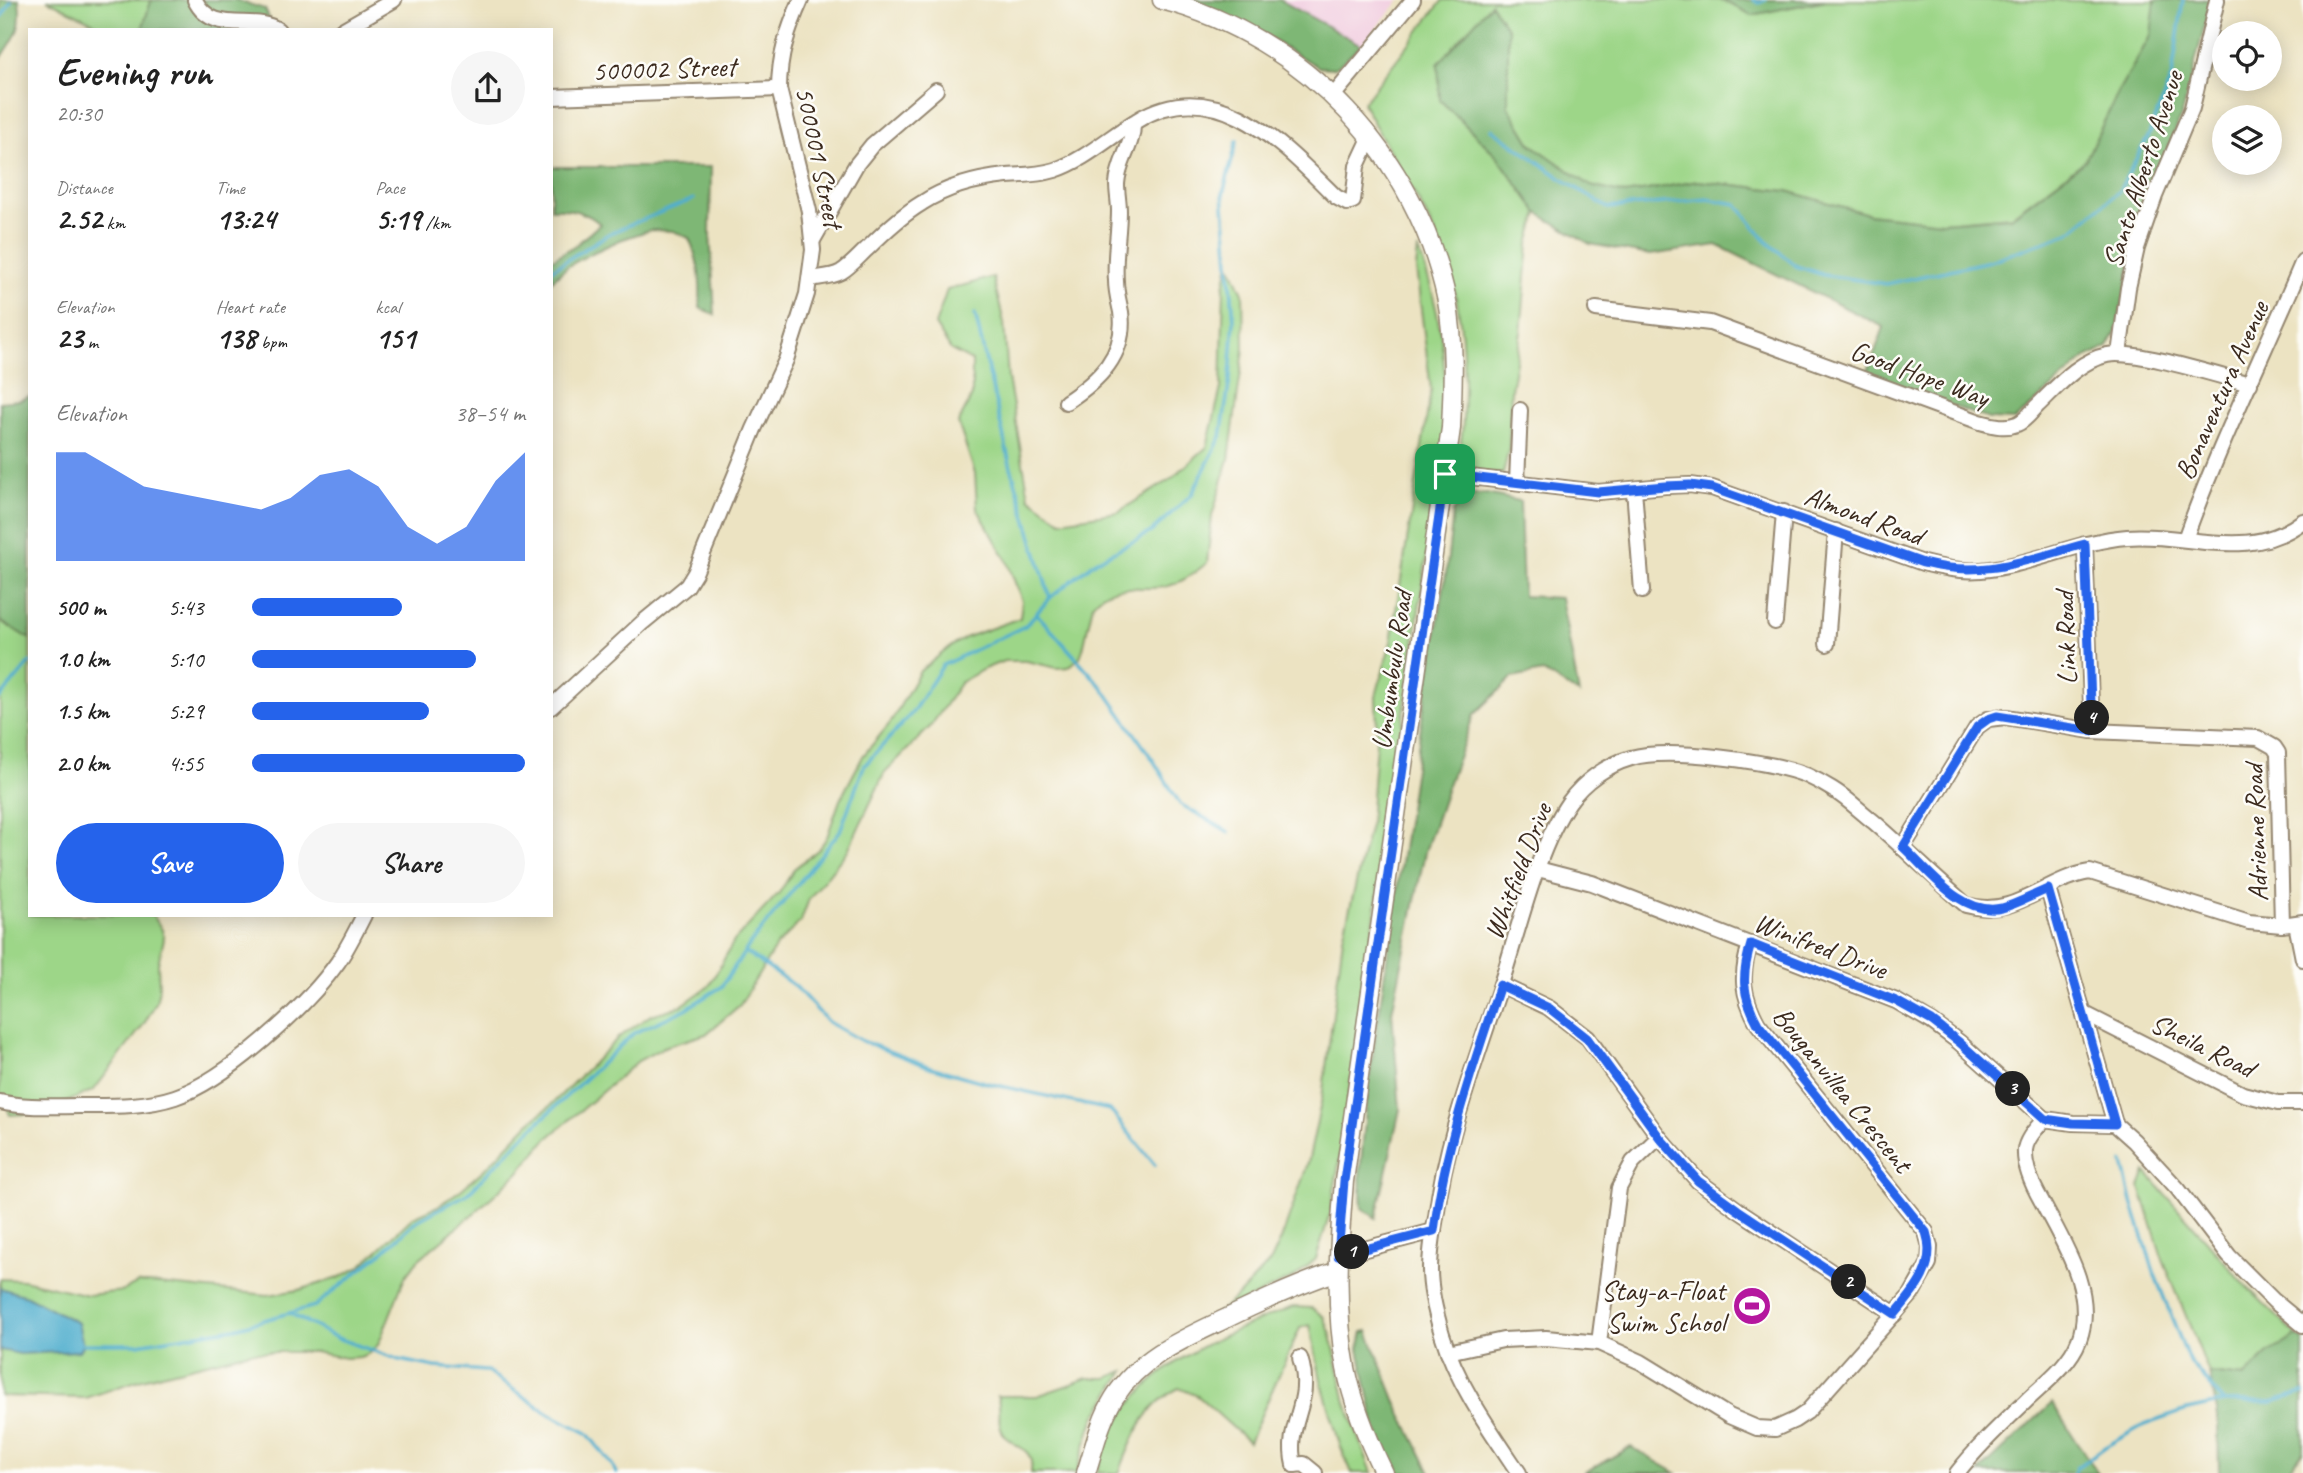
<!DOCTYPE html>
<meta charset="utf-8">
<style>
body{margin:0;font-family:Caveat,sans-serif;background:#f6f6f6;color:#222;height:100vh;display:flex;flex-direction:column;font-size:26px;white-space:nowrap}
*{box-sizing:border-box;margin:0}
p{font-size:23px;color:#767676}
.icon{flex:none;width:38px;height:38px;fill:none;stroke:currentColor;stroke-width:2;stroke-linecap:round;stroke-linejoin:round}
.map{position:relative;flex:1;overflow:hidden}
.details{position:absolute;left:28px;top:28px;width:525px;height:889px;display:flex;flex-direction:column;background:#fff;border-radius:0px;box-shadow:0 4px 18px #0003}
.details>*{flex:none}
.controls{position:absolute;left:2212px;top:21px;display:grid;gap:14px}
.controls a{display:grid;place-items:center;width:70px;height:70px;border-radius:50%;background:#fff;box-shadow:0 4px 18px #0003;font-size:35px}
.pin{position:absolute;display:grid;place-items:center;width:60px;height:60px;color:#fff;margin:-30px;border-radius:14px;box-shadow:0 4px 10px #0006}
.km{position:absolute;width:35px;height:35px;margin:-18px;border-radius:50%;background:#222;color:#fff;font-size:19px;line-height:35px;text-align:center}
.round{display:grid;place-items:center;flex:none;width:74px;height:74px;border-radius:37px;background:#f6f6f6}
.headline{display:flex;align-items:center;justify-content:space-between;height:119px;padding:0 28px}
h1{font-size:38px;font-weight:800;line-height:52px}
.stats{display:grid;grid-template-columns:repeat(3,1fr);gap:10px;height:119px;padding:7px 28px}
.stats div{display:grid;align-content:center}
.stats b{font-size:30px;font-weight:800}
.stats small{font-size:19px;font-weight:400}
.stats p{font-size:19px}
.chart{height:196px;padding:14px 28px}
.chart p{display:flex;justify-content:space-between}
.chart svg{width:100%;height:126px;margin-top:7px;fill:#2563eb;opacity:.7}
.cta{display:flex;gap:14px;margin-top:auto;padding:14px 28px}
.cta a{flex:1;height:80px;border-radius:42px;background:#2563eb;color:#fff;font-size:28px;font-weight:800;line-height:80px;text-align:center}
.cta a+a{background:#f6f6f6;color:#222}
ul{padding:0 28px;list-style:none;font-size:23px}
li{display:grid;grid-template-columns:112px 84px 1fr;align-items:center;height:52px}
li i{height:18px;border-radius:9px;background:#2563eb}
.map>svg:first-child{display:block}
</style>
<div class="map">
<svg width="2303" height="1473" viewBox="0 0 2303 1473">
<rect width="100%" height="100%" fill="#fdfcf7"/>
<filter id="ink" filterUnits="userSpaceOnUse"><feTurbulence type="fractalNoise" baseFrequency=".0143" numOctaves="2"/><feDisplacementMap in="SourceGraphic" scale="14" xChannelSelector="R" yChannelSelector="G"/><feConvolveMatrix kernelMatrix="1 2 1 2 8 2 1 2 1" color-interpolation-filters="sRGB"/></filter>
<filter id="wash" filterUnits="userSpaceOnUse"><feTurbulence type="fractalNoise" baseFrequency=".00686" numOctaves="4" result="noise"/><feDisplacementMap in="SourceGraphic" scale="28" xChannelSelector="R" yChannelSelector="G"/><feGaussianBlur stdDeviation="1.57" result="paint"/><feColorMatrix in="noise" values="0 0 0 0 0 0 0 0 0 0 0 0 0 0 0 0 0 1.4 0 .05"/><feComposite in="paint" operator="in"/></filter>
<g filter="url(#wash)">
<rect width="100%" height="100%" fill="#ece3c2"/>
<polygon fill="#f2cfe1" points="1280,0 1400,0 1361,45"/>
<g fill="#9dd688" stroke="#6c8053" stroke-width="2">
<polygon points="47,0 153,0 151,1 142,30 104,30 93,22"/>
<path d="M 1443,0 L 1721,0 L 1752,15 L 1826,0 L 2156,1 L 2151,35 L 2120,89 L 2085,161 L 2011,216 L 1942,222 L 1868,214 L 1787,191 L 1698,181 L 1625,194 L 1590,186 L 1531,144 L 1508,106 L 1508,29 L 1491,4 L 1440,100 L 1497,156 L 1538,213 L 1529,243 L 1521,332 L 1511,390 L 1509,448 L 1503,474 L 1465,472 L 1459,463 C 1459,448 1463,434 1463,420 C 1466,368 1463,304 1444,255 C 1423,201 1389,154 1363,103 Z"/>
<path d="M 1418,249 C 1441,306 1446,361 1446,422 L 1338,1169 L 1330,1213 L 1316,1259 L 1295,1277 L 1215,1315 L 1238,1296 L 1271,1261 L 1282,1237 L 1308,1163 L 1322,1098 L 1343,937 L 1370,825 L 1377,728 L 1376,696 L 1391,642 L 1431,390 L 1416,269 Z"/>
<path d="M 1229,262 L 1243,293 L 1244,349 L 1229,459 L 1212,516 L 1207,563 C 1194,573 1181,584 1164,587 C 1138,591 1111,580 1093,604 L 1083,649 L 1080,657 L 1069,667 L 1057,668 L 1026,661 L 1004,661 L 984,669 L 961,682 L 930,727 L 885,772 L 848,850 L 809,899 L 801,921 L 776,946 L 740,1005 L 706,1034 L 664,1047 L 638,1061 L 547,1139 L 518,1173 L 473,1214 L 418,1260 L 405,1277 L 378,1345 L 368,1354 L 360,1357 L 346,1358 L 314,1352 L 250,1352 L 142,1379 L 86,1398 L 0,1396 L 0,1279 L 23,1280 L 88,1295 L 123,1291 L 138,1283 L 148,1283 L 268,1295 L 299,1290 L 338,1278 L 360,1267 L 413,1217 L 438,1206 L 462,1189 L 489,1165 L 529,1123 L 549,1107 L 619,1037 L 651,1015 L 681,1006 L 709,986 L 734,941 L 779,893 L 795,868 L 819,849 L 827,837 L 840,800 L 863,756 L 891,722 L 920,671 L 950,647 L 967,637 L 1020,618 L 1022,601 L 1006,559 L 977,508 L 975,473 L 958,423 L 972,396 L 972,361 L 951,350 L 935,325 L 947,290 L 993,277 L 1004,323 L 1008,378 L 1029,497 L 1061,521 L 1118,512 L 1171,479 L 1207,447 L 1221,388 L 1224,287 Z"/>
<polygon points="0,621 30,639 30,915 153,915 162,930 164,939 158,963 159,989 156,1003 144,1024 94,1090 42,1113 10,1115 4,1098 0,1097"/>
<polygon points="2146,1172 2245,1285 2297,1336 2269,1353 2244,1377 2209,1373 2161,1254 2140,1187"/>
<path d="M 1293,1307 L 1312,1308 L 1324,1317 L 1331,1335 L 1346,1403 L 1372,1473 L 1352,1473 L 1340,1445 L 1321,1380 L 1310,1325 L 1300,1328 L 1249,1442 L 1198,1396 L 1179,1388 C 1145,1405 1132,1439 1119,1473 L 1097,1473 C 1121,1373 1207,1341 1293,1307 Z"/>
<path d="M 1124,1371 L 1094,1419 L 1076,1473 L 1031,1473 C 1035,1442 1010,1451 1001,1429 C 997,1418 1002,1407 997,1396 L 1037,1396 L 1088,1378 L 1107,1378 Z"/>
</g>
<g fill="#7eb774" stroke="#5c7049" stroke-width="2">
<path d="M 0,0 L 19,0 C 23,31 15,36 0,60 Z"/>
<polygon points="154,0 236,0 265,9 274,30 142,30 151,1"/>
<polygon points="1180,0 1280,0 1361,45 1339,65 1334,68 1319,67 1271,40"/>
<polygon points="1721,0 1826,0 1752,15"/>
<polygon points="2155,0 2211,0 2183,111 2143,213 2116,332 2108,347 2086,358 2015,420 1989,419 1866,376 1884,327 1717,245 1650,255 1590,244 1538,213 1497,156 1440,100 1438,64 1491,4 1508,29 1508,106 1531,144 1591,186 1625,194 1698,181 1787,191 1868,214 1942,222 2011,217 2085,161 2120,89 2151,35"/>
<path d="M 551,162 L 553,167 L 711,167 L 710,233 L 715,315 L 700,308 C 701,283 700,262 689,238 L 673,231 L 650,230 L 620,240 L 590,254 L 567,267 L 551,281 L 551,260 L 577,244 L 600,224 C 586,211 569,208 551,209 Z"/>
<polygon points="30,396 30,639 0,621 0,402 20,400"/>
<polygon points="1487,494 1520,501 1523,596 1561,598 1579,694 1543,672 1512,678 1474,715 1449,782 1425,852 1392,1012 1400,1109 1376,1218 1362,1208 1360,1174 1368,1088 1423,713 1446,574 1453,512 1464,496"/>
<polygon points="1368,1331 1398,1407 1431,1473 1397,1473 1376,1429 1359,1349 1363,1332"/>
<polygon points="2297,1336 2303,1339 2303,1451 2287,1473 2219,1473 2218,1416 2209,1373 2244,1377 2269,1353"/>
<polygon points="2052,1403 2097,1473 1978,1473"/>
<polygon points="1631,1447 1676,1473 1583,1473"/>
</g>
<polygon fill="#50aece" stroke="#466c76" stroke-width="2" points="0,1288 27,1296 78,1323 83,1344 79,1351 20,1354 0,1350"/>
<g fill="none" stroke-linecap="round" stroke-linejoin="round">
<g stroke="#50aece" stroke-width="3.5">
<polyline points="1753,0 1759,3 1766,0"/>
<polyline points="0,19 11,2"/>
<polyline points="1492,129 1565,181 1608,208 1708,199 1737,204 1765,240 1796,266 1824,275 1886,284 1990,261 2069,233 2119,191 2149,135 2172,76 2183,0"/>
<polyline points="551,270 610,233 694,199"/>
<polyline points="975,314 1010,464 1050,598"/>
<polyline points="1036,613 1103,688 1155,763 1180,804 1229,832"/>
<polyline points="0,698 30,662"/>
<polyline points="745,952 795,986 828,1022 862,1041 930,1067 987,1083 1110,1110 1155,1165"/>
<polyline points="2123,1162 2132,1202 2155,1275 2189,1361 2224,1402"/>
<polyline points="289,1313 337,1338 400,1360 435,1367 486,1371 551,1415 587,1433 613,1466 616,1473"/>
<polyline points="83,1344 138,1344 235,1328 315,1306 384,1251 415,1222 467,1194 523,1137 634,1033 686,1009 721,987 750,944 840,831 864,766 912,713 943,665 1025,626 1050,598 1096,561 1151,532 1192,494 1221,437 1230,378 1234,320 1223,194 1237,141"/>
<polyline points="2074,1473 2077,1467 2105,1447 2144,1425 2187,1410 2224,1402 2272,1402 2303,1393"/>
</g>
</g>
</g>
<g filter="url(#ink)">
<g fill="none" stroke-linecap="round" stroke-linejoin="round">
<defs>
<g id="minor">
<path d="M 195,0 C 213,37 254,13 278,30"/>
<polyline points="342,30 394,0"/>
<polyline points="1333,96 1413,0"/>
<polyline points="551,97 779,89"/>
<polyline points="813,240 856,165 872,145 936,90"/>
<path d="M 810,279 C 820,277 832,277 841,272 C 851,266 860,255 869,247 C 885,231 902,215 922,203 C 948,186 976,179 1007,176 C 1023,175 1039,175 1055,170 C 1085,160 1109,137 1136,121 C 1216,71 1282,144 1336,197 L 1347,203 L 1353,201 L 1357,166 L 1371,136"/>
<path d="M 1596,309 L 1710,323 L 1980,422 C 1992,425 2005,429 2017,424 C 2025,421 2031,412 2037,406 C 2057,387 2078,361 2107,355 C 2134,349 2219,376 2250,384"/>
<polyline points="2119,354 2128,288 2137,248 2155,196 2192,108 2217,0"/>
<path d="M 1066,402 C 1098,381 1127,355 1121,312 C 1119,302 1116,292 1116,281 C 1114,257 1119,234 1119,211 C 1119,202 1117,193 1117,184 C 1118,162 1134,144 1133,123"/>
<path d="M 1445,474 L 1598,492 L 1665,486 L 1690,485 L 1712,488 L 1923,563 C 1942,568 1961,572 1981,570 C 2030,566 2077,541 2127,537 C 2188,532 2248,563 2303,521"/>
<polyline points="1517,482 1520,410"/>
<polyline points="1634,489 1642,591"/>
<path d="M 2185,539 C 2219,444 2264,354 2303,261"/>
<polyline points="2085,544 2092,731"/>
<polyline points="1775,622 1784,512"/>
<polyline points="1827,644 1836,531"/>
<path d="M 551,707 L 642,623 L 687,586 L 695,573 L 754,429 L 786,360 L 807,294 L 813,250 L 809,211 L 779,89 C 779,56 788,29 801,0"/>
<polyline points="1903,847 1977,727 1988,719 2006,717 2092,731 2258,738 2274,747 2278,753 2282,925"/>
<polyline points="1538,869 1592,883 1896,1001 1932,1022 1959,1042 2045,1119 2073,1123 2115,1124 2134,1141 2178,1189 2229,1256 2274,1301 2303,1325"/>
<polyline points="2048,889 2115,1124"/>
<polyline points="2296,924 2303,959"/>
<polyline points="1501,985 1549,1008 1588,1038 1659,1137 1698,1181 1738,1210 1895,1314"/>
<polyline points="2085,1014 2243,1094 2278,1103 2303,1103"/>
<path d="M 0,1102 C 25,1108 54,1106 80,1106 C 111,1106 145,1107 175,1097 C 226,1080 307,1006 338,962 C 348,947 356,931 364,915"/>
<polyline points="1338,1256 1434,1231"/>
<polyline points="1599,1343 1619,1188 1633,1162 1659,1137"/>
<path d="M 1448,1352 L 1503,1340 L 1546,1338 L 1599,1343 L 1641,1362 L 1729,1416 L 1757,1428 L 1775,1429 L 1795,1420 L 1807,1412 L 1911,1295 L 1929,1263 L 1930,1247 L 1926,1232 L 1758,1024 C 1742,995 1740,976 1750,944"/>
<path d="M 1294,1465 C 1284,1422 1315,1404 1300,1358"/>
<polyline points="1294,1465 1304,1464 1315,1473"/>
<path d="M 1519,1473 C 1490,1430 1457,1384 1442,1334 C 1436,1314 1430,1291 1430,1270 C 1430,1253 1433,1234 1436,1217 C 1446,1137 1476,1061 1501,984 C 1519,929 1537,848 1569,802 C 1584,781 1607,765 1631,758 C 1668,747 1769,761 1806,775 C 1815,779 1824,784 1832,789 C 1847,798 1860,811 1874,822 C 1905,849 1935,878 1966,905 C 2017,919 2044,879 2090,872 L 2249,922 L 2282,925 L 2303,922"/>
<path d="M 1957,1473 C 1978,1446 2003,1423 2027,1400 C 2045,1383 2070,1364 2079,1340 C 2097,1292 2062,1241 2041,1200 C 2033,1186 2024,1167 2025,1150 C 2026,1139 2037,1127 2045,1119"/>
</g>
<g id="major">
<path d="M 1162,0 C 1303,36 1418,158 1447,301 C 1455,343 1453,385 1451,428 L 1344,1181 C 1339,1243 1334,1306 1346,1368 C 1353,1404 1368,1440 1384,1473"/>
<path d="M 1086,1473 C 1094,1448 1100,1421 1114,1398 C 1140,1357 1183,1339 1225,1319 C 1262,1301 1299,1284 1338,1271"/>
</g>
</defs>
<use href="#minor" stroke="#948670" stroke-width="18"/>
<use href="#major" stroke="#948670" stroke-width="21"/>
<use href="#minor" stroke="#fff" stroke-width="14"/>
<use href="#major" stroke="#fff" stroke-width="18"/>
</g>
</g>
<g fill="none" stroke-linecap="round" stroke-linejoin="round" filter="url(#ink)">
<defs>
<path id="route" d="M 1445,474 L 1598,492 L 1665,486 L 1690,485 L 1712,488 L 1923,563 C 1985,579 2025,560 2085,544 L 2092,731 L 1997,716 L 1988,719 L 1977,727 L 1903,847 C 1930,872 1962,917 2002,908 C 2017,904 2033,895 2048,889 L 2115,1124 L 2073,1123 L 2045,1119 L 1959,1042 L 1932,1021 L 1896,1001 L 1751,944 C 1741,976 1742,995 1758,1024 L 1926,1232 C 1937,1265 1916,1290 1895,1314 L 1738,1210 L 1698,1181 L 1660,1138 L 1587,1038 L 1549,1008 L 1500,985 C 1473,1066 1445,1146 1434,1231 L 1338,1256 L 1344,1181 Z"/>
</defs>
<use href="#route" stroke="#fff" stroke-width="14"/>
<use href="#route" stroke="#2563eb" stroke-width="9"/>
</g>
<defs>
<symbol id="stadium-disc" viewBox="-11 -11 22 22"><circle r="9.5" fill="#b5179e" stroke="#fdfcf7"/><path d="M0-5a6.5 5 0 1 0 0 10a6.5 5 0 1 0 0-10ZM-3.5-1.8h7v3.6h-7Z" fill="#fff"/></symbol>
</defs>
<g fill-rule="evenodd">
<use href="#stadium-disc" x="1730" y="1284" width="44" height="44"/>
</g>
<g text-anchor="middle" stroke-width="5" stroke-linejoin="round" paint-order="stroke">
<g font-size="28" fill="#3b2a1e" stroke="#fdfcf7">
<text transform="translate(664 68) rotate(-2)" y="10">500002 Street</text>
<text transform="translate(820 157) rotate(78)" y="10">500001 Street</text>
<text transform="translate(2142 169) rotate(-72)" y="10">Santo Alberto Avenue</text>
<text transform="translate(1920 373) rotate(20)" y="10">Good Hope Way</text>
<text transform="translate(2221 390) rotate(-66)" y="10">Bonaventura Avenue</text>
<text transform="translate(1864 515) rotate(20)" y="10">Almond Road</text>
<text transform="translate(2065 638) rotate(-92)" y="10">Link Road</text>
<text transform="translate(1391 670) rotate(-82)" y="10">Umbumbulu Road</text>
<text transform="translate(2255 833) rotate(-92)" y="10">Adrienne Road</text>
<text transform="translate(1517 871) rotate(-69)" y="10">Whitfield Drive</text>
<text transform="translate(1821 945) rotate(21)" y="10">Winifred Drive</text>
<text transform="translate(2203 1045) rotate(26)" y="10">Sheila Road</text>
<text transform="translate(1843 1089) rotate(51)" y="10">Bouganvillea Crescent</text>
</g>
<g font-size="28" fill="#3b2a1e" stroke="#fdfcf7" text-anchor="end">
<text x="1725" y="1300">Stay-a-Float<tspan x="1725" dy="32">Swim School</tspan></text>
</g>
</g>
</svg>
<div class="controls">
<a><svg class="icon" aria-label="locate" viewBox="0 0 24 24"><circle cx="12" cy="12" r="6"/><path d="M12 2v4M12 18v4M2 12h4M18 12h4"/></svg></a>
<a><svg class="icon" aria-label="layers" viewBox="0 0 24 24"><path d="M12 4l9 5-9 5-9-5zM3 14l9 5 9-5"/></svg></a>
</div>
<div class="pin" style="left:1445px;top:474px;background:#1e9e55"><svg class="icon" aria-label="arrive" viewBox="0 0 24 24"><path d="M6 21V4h12l-3 4 3 4H6"/></svg></div>
<b class="km" style="left:1352px;top:1252px">1</b>
<b class="km" style="left:1849px;top:1282px">2</b>
<b class="km" style="left:2013px;top:1089px">3</b>
<b class="km" style="left:2092px;top:718px">4</b>
<section class="details">
<div class="headline"><div><h1>Evening run</h1><p>20:30</p></div><a class="round"><svg class="icon" aria-label="share" viewBox="0 0 24 24"><path d="M12 15V3M7 8l5-5 5 5M5 13v7h14v-7"/></svg></a></div>
<div class="stats">
<div><p>Distance</p><b>2.52<small> km</small></b></div>
<div><p>Time</p><b>13:24</b></div>
<div><p>Pace</p><b>5:19<small> /km</small></b></div>
</div>
<div class="stats">
<div><p>Elevation</p><b>23<small> m</small></b></div>
<div><p>Heart rate</p><b>138<small> bpm</small></b></div>
<div><p>kcal</p><b>151</b></div>
</div>
<div class="chart"><p><span>Elevation</span>38–54 m</p>
<svg viewBox="0 0 160 44" preserveAspectRatio="none"><path d="M0 44V6L10 6L20 12L30 18L40 20L50 22L60 24L70 26L80 22L90 14L100 12L110 18L120 32L130 38L140 32L150 16L160 6V44z"/></svg>
</div>
<ul>
<li><b>500 m</b>5:43<i style="width:55%"></i></li>
<li><b>1.0 km</b>5:10<i style="width:82%"></i></li>
<li><b>1.5 km</b>5:29<i style="width:65%"></i></li>
<li><b>2.0 km</b>4:55<i style="width:100%"></i></li>
</ul>
<div class="cta"><a>Save</a><a>Share</a></div>
</section>
</div>
